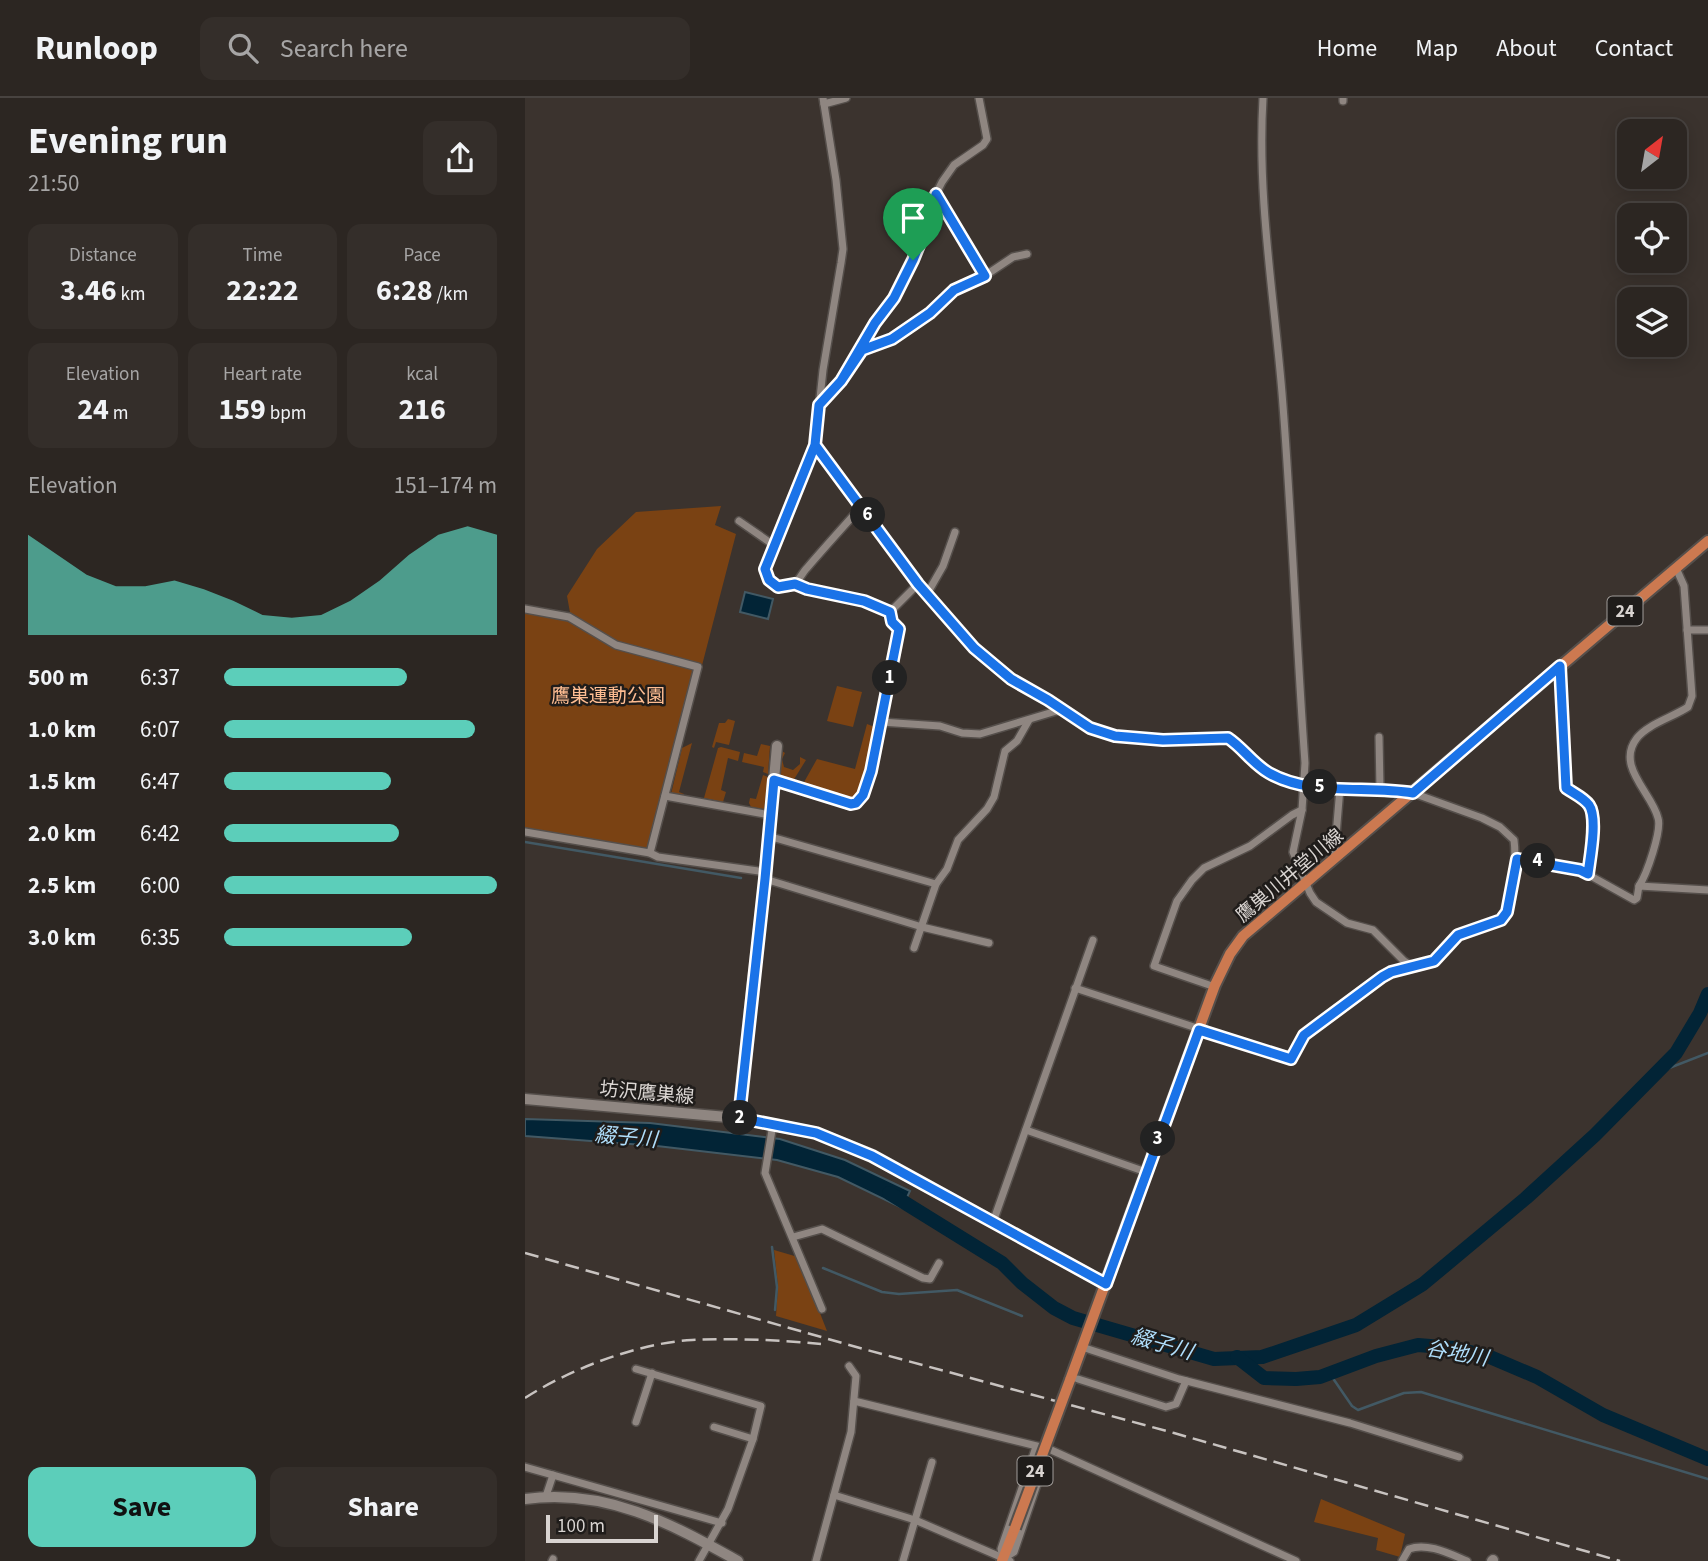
<!DOCTYPE html>
<meta charset="utf-8">
<style>
body{margin:0;font-family:"Source Sans 3","Noto Sans JP",sans-serif;background:#342e2a;color:#f1f3f6;height:100vh;display:flex;flex-direction:column;font-size:26px;white-space:nowrap}
*{box-sizing:border-box;margin:0}
p{font-size:23px;color:#a6a5a5}
.icon{flex:none;width:38px;height:38px;fill:none;stroke:currentColor;stroke-width:2;stroke-linecap:round;stroke-linejoin:round}
.map{position:relative;flex:1;overflow:hidden}
.sheet{display:flex;flex-direction:column;background:#2c2622;width:525px}
.sheet>*{flex:none}
.needle{width:46px;rotate:31deg}
.controls{position:absolute;left:1092px;top:21px;display:grid;gap:14px}
.controls a{display:grid;place-items:center;width:70px;height:70px;border-radius:14px;background:#2c2622;box-shadow:0 4px 18px #0003,0 0 0 2px #484340;font-size:35px}
.scale{position:absolute;left:21px;bottom:18px;width:112px;box-sizing:border-box;padding-left:7px;border:4px solid #d9d4d1;border-top:0;font-size:19px;line-height:24px;white-space:nowrap;color:#d9d4d1;-webkit-text-stroke:5px #1f1c1a;paint-order:stroke}
.pin{position:absolute;display:grid;place-items:center;width:60px;height:60px;color:#fff;margin:-72px -30px;border-radius:50% 50% 50% 0;rotate:-45deg;box-shadow:0 0 7px #0007}
.pin .icon{rotate:45deg}
.km{position:absolute;width:35px;height:35px;margin:-18px;border-radius:50%;background:#222;color:#fff;font-size:19px;line-height:35px;text-align:center}
.round{display:grid;place-items:center;flex:none;width:74px;height:74px;border-radius:14px;background:#342e2a}
.overview{display:flex;align-items:center;justify-content:space-between;height:119px;padding:0 28px}
h1{font-size:38px;font-weight:700;line-height:52px}
.stats{display:grid;grid-template-columns:repeat(3,1fr);gap:10px;height:119px;padding:7px 28px}
.stats div{display:grid;align-content:center;border-radius:14px;background:#342e2a;text-align:center}
.stats b{font-size:30px;font-weight:700}
.stats small{font-size:19px;font-weight:400}
.stats p{font-size:19px}
.chart{height:196px;padding:14px 28px}
.chart p{display:flex;justify-content:space-between}
.chart svg{width:100%;height:126px;margin-top:7px;fill:#5cceba;opacity:.7}
.action{display:flex;gap:14px;margin-top:auto;padding:14px 28px}
.action a{flex:1;height:80px;border-radius:14px;background:#5cceba;color:#111;font-size:28px;font-weight:700;line-height:80px;text-align:center}
.action a+a{background:#342e2a;color:#f1f3f6}
ul{padding:0 28px;list-style:none;font-size:23px}
li{display:grid;grid-template-columns:112px 84px 1fr;align-items:center;height:52px}
li i{height:18px;border-radius:9px;background:#5cceba}
header{display:flex;align-items:center;gap:42px;box-sizing:border-box;height:98px;padding:0 35px;background:#2c2622;border-bottom:2px solid #484340}
header strong{font-size:33px}
nav{display:flex;gap:38px;margin-inline-start:auto;font-size:24px}
.search{width:490px;height:63px;background:#342e2a;display:flex;align-items:center;gap:18px;box-sizing:border-box;padding:0 24px;border-radius:14px;color:#a6a5a5;font-size:26px}
main{display:flex;flex:1;min-height:0}
.map>svg:first-child{display:block}
</style>
<header>
<strong>Runloop</strong>
<div class="search"><svg class="icon" aria-label="search" viewBox="0 0 24 24"><circle cx="10" cy="10" r="6"/><path d="M15 15l6 6"/></svg>Search here</div>
<nav><a>Home</a><a>Map</a><a>About</a><a>Contact</a></nav>
</header>
<main>
<section class="sheet">
<div class="overview"><div><h1>Evening run</h1><p>21:50</p></div><a class="round"><svg class="icon" aria-label="share" viewBox="0 0 24 24"><path d="M12 15V3M7 8l5-5 5 5M5 13v7h14v-7"/></svg></a></div>
<div class="stats">
<div><p>Distance</p><b>3.46<small> km</small></b></div>
<div><p>Time</p><b>22:22</b></div>
<div><p>Pace</p><b>6:28<small> /km</small></b></div>
</div>
<div class="stats">
<div><p>Elevation</p><b>24<small> m</small></b></div>
<div><p>Heart rate</p><b>159<small> bpm</small></b></div>
<div><p>kcal</p><b>216</b></div>
</div>
<div class="chart"><p><span>Elevation</span>151–174 m</p>
<svg viewBox="0 0 160 44" preserveAspectRatio="none"><path d="M0 44V9L10 16L20 23L30 27L40 27L50 25L60 28L70 32L80 37L90 38L100 37L110 32L120 25L130 16L140 9L150 6L160 9V44z"/></svg>
</div>
<ul>
<li><b>500 m</b>6:37<i style="width:67%"></i></li>
<li><b>1.0 km</b>6:07<i style="width:92%"></i></li>
<li><b>1.5 km</b>6:47<i style="width:61%"></i></li>
<li><b>2.0 km</b>6:42<i style="width:64%"></i></li>
<li><b>2.5 km</b>6:00<i style="width:100%"></i></li>
<li><b>3.0 km</b>6:35<i style="width:69%"></i></li>
</ul>
<div class="action"><a>Save</a><a>Share</a></div>
</section>
<div class="map">
<svg width="1183" height="1463" viewBox="0 0 1183 1463">
<rect width="100%" height="100%" fill="#3b332e"/>
<g fill="#7a4213">
<polygon points="196,408 190,427 211,436 129,753 125,755 0,734 0,512 46,520 42,498 72,451 111,414"/>
<polygon points="312,588 337,594 328,629 302,623"/>
<polygon points="203,621 210,623 204,647 191,644 189,650 187,649 194,625 200,625"/>
<path d="M 342,626 L 350,629 L 351,631 C 347,648 341,694 326,702 L 278,686 L 292,661 L 330,671 Z"/>
<polygon points="167,645 154,694 159,696 159,698 146,696 157,650"/>
<polygon points="236,646 245,648 243,676 238,674 239,669 217,664 219,655 232,658"/>
<polygon points="196,649 215,654 213,663 203,660 196,692 201,694 198,704 179,700 193,650"/>
<polygon points="257,653 260,655 257,661 259,669 268,672 275,666 275,659 281,662 268,683 253,676"/>
<polygon points="238,677 243,679 239,711 226,709 224,705 225,700 231,701"/>
<polygon points="249,1152 273,1159 302,1233 251,1218 253,1188"/>
<polygon points="796,1401 880,1436 875,1459 851,1452 853,1440 789,1424"/>
</g>
<g fill="#022436" stroke="#425964" stroke-width="2">
<polygon points="220,494 248,501 243,521 215,514"/>
<polygon points="0,1021 125,1025 255,1041 320,1062 385,1093 377,1110 313,1079 252,1062 132,1048 0,1038"/>
</g>
<g fill="none" stroke-linecap="round" stroke-linejoin="round">
<g stroke="#425964" stroke-width="2.5">
<polyline points="0,744 216,780"/>
<polyline points="1134,974 1183,955"/>
<polyline points="247,1149 252,1189 250,1212"/>
<polyline points="298,1170 357,1194 374,1196 432,1192 497,1218"/>
<polyline points="805,1276 827,1308 833,1312 879,1295 896,1294 1183,1381"/>
</g>
<g stroke="#022436" stroke-width="14">
<polyline points="364,1095 477,1165 497,1185 529,1210 548,1220 689,1261 737,1259 831,1227 898,1186 1001,1100 1070,1037 1151,955 1175,915 1183,896"/>
<polyline points="712,1259 739,1280 771,1281 795,1279 851,1258 893,1247 929,1250 965,1259 1012,1279 1078,1317 1183,1361"/>
</g>
<defs>
<g id="street">
<path d="M 298,0 L 311,82 L 318,151 L 316,165 L 298,272 L 290,347 L 240,472 C 244,483 254,496 268,487 C 274,483 277,475 282,470 C 300,449 319,428 337,408"/>
<path d="M 738,0 C 732,99 749,197 757,295 C 767,419 771,542 780,665 L 777,712 L 768,754 L 785,795 L 791,804 L 822,825 L 848,832 L 879,863 L 888,869"/>
<polyline points="818,3 818,0"/>
<polyline points="299,6 321,0"/>
<polyline points="411,96 460,178"/>
<polyline points="337,251 367,241 405,215 429,192 452,183 488,159 502,156"/>
<polyline points="294,307 316,283 350,225 369,200 391,154 406,119 411,96 417,84 429,67 458,47 462,41 454,0"/>
<path d="M 290,347 L 296,357 L 337,408 L 393,486 L 449,550 L 486,581 L 523,602 L 565,630 L 590,638 L 638,642 L 703,640 L 744,675 L 780,688 L 855,690 L 888,695 L 957,720 L 975,729 L 989,742 C 991,757 989,811 977,821 C 966,829 948,830 936,836 C 925,842 920,857 909,863 C 893,872 873,870 857,879 L 779,937 L 766,961 L 550,890"/>
<polyline points="214,423 250,448"/>
<polyline points="270,486 282,491 339,503 365,514 393,486"/>
<polyline points="402,496 418,468 430,434"/>
<polyline points="0,511 44,519 91,547 173,569 125,755"/>
<polyline points="1162,532 1183,532"/>
<path d="M 1035,568 L 1041,690 C 1048,695 1059,700 1064,707 C 1073,720 1065,760 1063,776"/>
<polyline points="356,624 374,531 367,524 365,514"/>
<polyline points="854,639 855,690"/>
<path d="M 249,682 L 326,707 C 346,701 354,643 356,624 L 415,628 L 437,635 L 455,636 L 538,611"/>
<polyline points="140,698 245,717"/>
<polyline points="0,734 125,755 133,759 241,774"/>
<polyline points="243,738 411,786 389,850"/>
<polyline points="992,760 1055,772 1109,802 1112,800 1114,788 1183,792"/>
<polyline points="809,761 815,690"/>
<polyline points="240,781 397,829 464,845"/>
<polyline points="411,786 422,771 433,742 462,711 469,699 480,653 492,643 504,622"/>
<path d="M 1114,788 C 1122,776 1137,732 1133,720 C 1127,695 1090,668 1112,640 C 1123,626 1148,619 1163,609 L 1167,598 L 1159,488 L 1151,470"/>
<polyline points="690,889 629,868 652,803 667,782 679,770 725,748 767,717 777,712"/>
<polyline points="248,1026 240,1075 297,1211"/>
<polyline points="501,1032 621,1074"/>
<polyline points="468,1124 568,842"/>
<polyline points="268,1139 297,1131 398,1180 405,1181 414,1165"/>
<polyline points="557,1249 654,1281 825,1325 934,1359"/>
<polyline points="111,1271 236,1308 228,1341 203,1411 174,1463"/>
<polyline points="553,1281 641,1309 651,1306 661,1283"/>
<polyline points="329,1303 524,1351 771,1463"/>
<polyline points="111,1324 127,1275"/>
<polyline points="189,1329 228,1341"/>
<polyline points="0,1369 197,1425"/>
<polyline points="309,1397 390,1422 485,1463"/>
<polyline points="21,1398 28,1377"/>
<polyline points="478,1459 476,1451 511,1349"/>
<polyline points="479,1460 489,1454 520,1363"/>
<polyline points="27,1463 28,1461"/>
<polyline points="291,1463 326,1334 331,1278 324,1268"/>
<polyline points="378,1463 407,1364"/>
<path d="M 877,1463 L 884,1451 C 902,1444 925,1456 942,1463"/>
</g>
<g id="secondary">
<polyline points="0,1001 213,1020 291,1035 347,1057 581,1186"/>
<polyline points="213,1020 240,781 252,648"/>
<path d="M 0,1401 C 81,1390 145,1425 213,1463"/>
<polyline points="967,1463 968,1462"/>
</g>
<g id="primary">
<polyline points="545,1282 690,887 705,856 718,838 1183,443"/>
<polyline points="477,1463 490,1430"/>
</g>
</defs>
<use href="#street" stroke="#554f4b" stroke-width="10"/>
<use href="#secondary" stroke="#554f4b" stroke-width="13"/>
<use href="#primary" stroke="#554f4b" stroke-width="14"/>
<use href="#street" stroke="#8f8681" stroke-width="7"/>
<use href="#secondary" stroke="#8f8681" stroke-width="10"/>
<use href="#primary" stroke="#cc7950" stroke-width="10"/>
<g stroke="#c8c3c0" stroke-width="2.5" stroke-dasharray="14 7" stroke-linecap="butt">
<polyline points="0,1155 342,1252 649,1335 1095,1463"/>
<path d="M 0,1300 C 45,1271 113,1245 167,1242 C 210,1240 253,1242 296,1246"/>
</g>
<defs>
<polyline id="primary-bridge" points="490,1430 545,1282"/>
</defs>
<use href="#primary-bridge" stroke="#554f4b" stroke-width="14" stroke-linecap="butt"/>
<use href="#primary-bridge" stroke="#cc7950" stroke-width="10"/>
</g>
<g fill="none" stroke-linecap="round" stroke-linejoin="round">
<defs>
<path id="route" d="M 388,162 L 369,200 L 350,225 L 316,283 L 294,307 L 290,347 L 240,471 L 244,482 L 253,489 L 270,486 L 282,491 L 339,503 L 365,514 L 367,524 L 374,531 L 346,673 L 338,697 L 331,705 L 326,706 L 249,682 L 240,781 L 214,1020 L 291,1035 L 347,1058 L 581,1186 L 674,932 L 766,961 L 779,937 L 857,879 L 866,874 L 909,863 L 933,837 L 976,822 L 982,814 L 992,761 L 1055,772 L 1063,776 C 1065,760 1073,720 1064,707 C 1059,700 1048,695 1041,690 L 1035,568 L 888,695 C 841,687 787,699 744,675 C 728,666 718,650 703,640 L 638,642 L 590,638 L 565,630 L 523,602 L 486,581 L 449,550 L 393,486 L 290,347 L 294,307 L 316,283 L 337,252 L 367,241 L 405,215 L 429,192 L 460,178 L 411,96 L 406,118 L 388,162"/>
</defs>
<use href="#route" stroke="#fff" stroke-width="14"/>
<use href="#route" stroke="#1a73e8" stroke-width="9"/>
</g>
<g text-anchor="middle" stroke-width="5" stroke-linejoin="round" paint-order="stroke">
<g fill="#1f1c1a" stroke="#a19d9a" stroke-width="2">
<rect x="1082.5" y="498.5" width="35" height="29" rx="5"/>
<rect x="492.5" y="1358.5" width="35" height="29" rx="5"/>
</g>
<g font-size="18" font-weight="bold" fill="#d9d4d1">
<text x="1100" y="519">24</text>
<text x="510" y="1379">24</text>
</g>
<g font-size="19" fill="#febd92" stroke="#1f1c1a">
<text x="83" y="604">鷹巣運動公園</text>
</g>
<g font-size="19" fill="#d9d4d1" stroke="#1f1c1a">
<text transform="translate(764 777) rotate(-40)" y="7">鷹巣川井堂川線</text>
<text transform="translate(122 994) rotate(5)" y="7">坊沢鷹巣線</text>
</g>
<g font-size="21" font-style="italic" fill="#afdefb" stroke="#1f1c1a">
<text transform="translate(101 1039) rotate(5)" y="7">綴子川</text>
<text transform="translate(637 1246) rotate(16)" y="7">綴子川</text>
<text transform="translate(932 1255) rotate(10)" y="7">谷地川</text>
</g>
</g>
</svg>
<div class="controls">
<a><svg class="needle" viewBox="-14 -14 28 28"><path d="M0-13l5 13h-10z" fill="#e53935"/><path d="M0 13l5-13h-10z" fill="#a6a5a5"/></svg></a>
<a><svg class="icon" aria-label="locate" viewBox="0 0 24 24"><circle cx="12" cy="12" r="6"/><path d="M12 2v4M12 18v4M2 12h4M18 12h4"/></svg></a>
<a><svg class="icon" aria-label="layers" viewBox="0 0 24 24"><path d="M12 4l9 5-9 5-9-5zM3 14l9 5 9-5"/></svg></a>
</div>
<div class="scale">100 m</div>
<div class="pin" style="left:388px;top:162px;background:#1e9e55"><svg class="icon" aria-label="arrive" viewBox="0 0 24 24"><path d="M6 21V4h12l-3 4 3 4H6"/></svg></div>
<b class="km" style="left:365px;top:580px">1</b>
<b class="km" style="left:215px;top:1020px">2</b>
<b class="km" style="left:633px;top:1041px">3</b>
<b class="km" style="left:1013px;top:763px">4</b>
<b class="km" style="left:795px;top:689px">5</b>
<b class="km" style="left:343px;top:417px">6</b>
</div>
</main>
